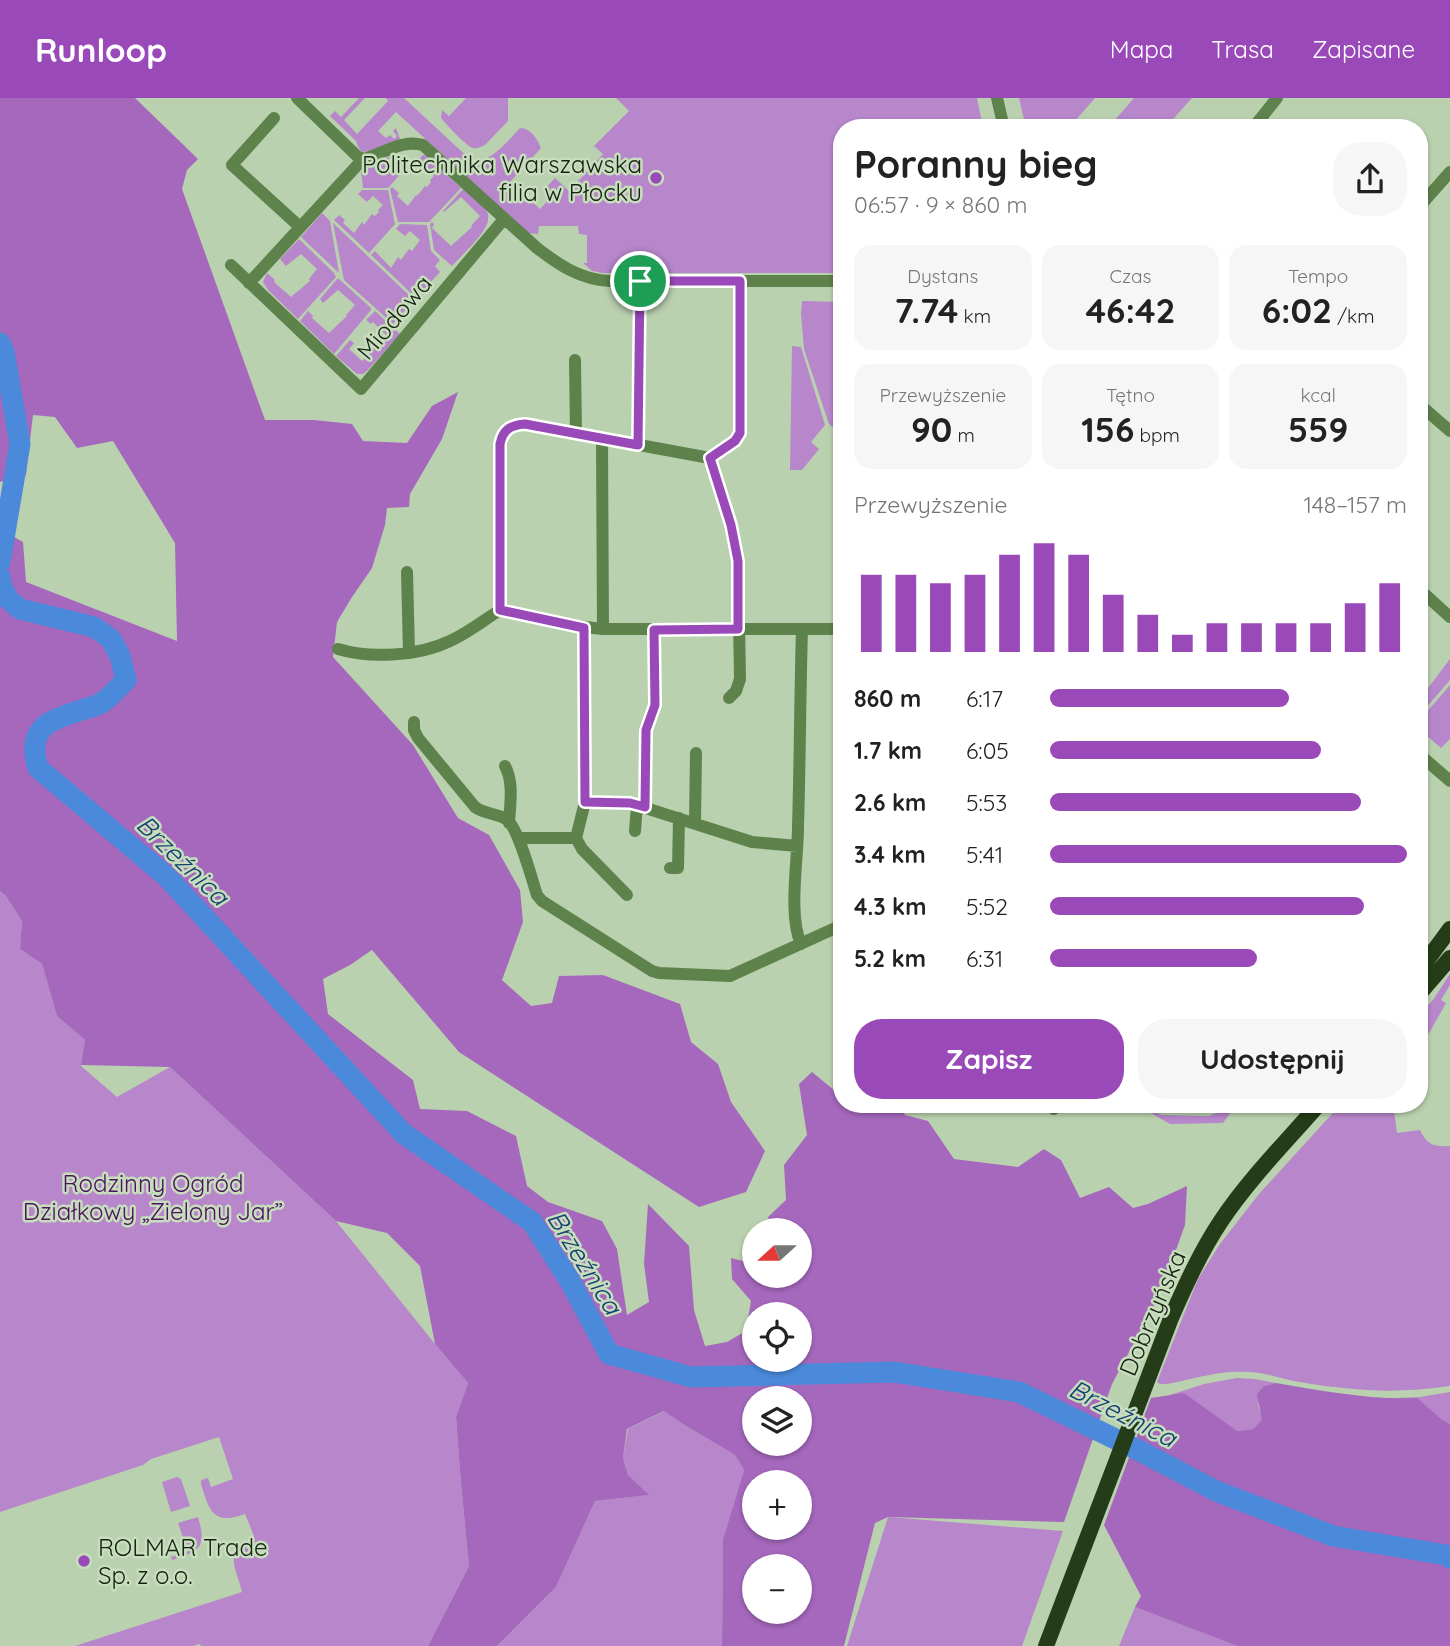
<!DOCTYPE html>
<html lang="pl">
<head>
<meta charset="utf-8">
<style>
  :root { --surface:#fff; --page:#f6f6f6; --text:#222; --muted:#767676; --accent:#9a49b8 }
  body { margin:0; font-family:Quicksand,sans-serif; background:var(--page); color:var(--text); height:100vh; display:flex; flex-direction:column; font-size:26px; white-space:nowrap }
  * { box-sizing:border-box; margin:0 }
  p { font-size:23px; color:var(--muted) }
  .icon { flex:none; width:38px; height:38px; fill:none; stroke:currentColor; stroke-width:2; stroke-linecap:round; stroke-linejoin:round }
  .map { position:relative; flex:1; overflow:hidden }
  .sheet { position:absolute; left:833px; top:21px; width:595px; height:994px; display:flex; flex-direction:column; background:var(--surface); border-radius:28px; box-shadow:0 2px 5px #0004 }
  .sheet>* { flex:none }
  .needle { width:46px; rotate:249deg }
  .buttons { position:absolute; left:742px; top:1120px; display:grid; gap:14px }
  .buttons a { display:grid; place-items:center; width:70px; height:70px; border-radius:50%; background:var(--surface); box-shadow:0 2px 5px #0004; font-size:35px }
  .pin { position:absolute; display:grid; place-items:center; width:60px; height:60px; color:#fff; margin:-30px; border:4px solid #fff; border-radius:50%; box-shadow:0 2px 7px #0007 }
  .round { display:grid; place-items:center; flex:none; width:74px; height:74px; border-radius:28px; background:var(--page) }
  .headline { display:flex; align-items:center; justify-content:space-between; height:119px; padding:0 21px }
  h1 { font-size:38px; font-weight:800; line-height:52px }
  .stats { display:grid; grid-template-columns:repeat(3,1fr); gap:10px; height:119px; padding:7px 21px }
  .stats div { display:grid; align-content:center; border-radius:18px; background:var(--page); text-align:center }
  .stats b { font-size:35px; font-weight:800 }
  .stats small { font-size:19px; font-weight:400 }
  .stats p { font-size:19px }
  .chart { height:196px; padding:14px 21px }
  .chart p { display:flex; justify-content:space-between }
  .chart svg { width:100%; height:126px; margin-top:7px; stroke:var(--accent); stroke-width:6 }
  .button { display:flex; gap:14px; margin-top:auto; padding:14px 21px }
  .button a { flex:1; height:80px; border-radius:28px; background:var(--accent); color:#fff; font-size:28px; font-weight:800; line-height:80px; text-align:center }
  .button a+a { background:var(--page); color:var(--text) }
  ul { padding:0 21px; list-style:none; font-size:23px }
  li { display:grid; grid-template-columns:112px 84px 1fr; align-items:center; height:52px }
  li i { height:18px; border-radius:9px; background:var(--accent) }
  header { display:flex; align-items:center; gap:42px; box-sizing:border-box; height:98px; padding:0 35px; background:var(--accent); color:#fff }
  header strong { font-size:33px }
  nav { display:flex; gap:38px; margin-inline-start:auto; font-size:24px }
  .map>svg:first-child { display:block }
</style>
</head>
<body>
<header>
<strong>Runloop</strong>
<nav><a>Mapa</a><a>Trasa</a><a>Zapisane</a></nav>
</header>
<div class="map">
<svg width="1450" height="1548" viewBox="0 0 1450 1548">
  <rect width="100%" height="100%" fill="#bad1af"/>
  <path fill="#b786cb" d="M 359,0 L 365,0 L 344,22 L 357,36 L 388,3 L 386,0 L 404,0 L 473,64 C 493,62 507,44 520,30 C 531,30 537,41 541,50 L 510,84 L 540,111 L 551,99 L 544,92 L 555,80 L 569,93 L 603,56 L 594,48 L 629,13 L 616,0 L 977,0 L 983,30 L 842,30 L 842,175 L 603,175 L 592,173 L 583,165 L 587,165 L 587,137 L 579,136 L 578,128 L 539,128 L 538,136 L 528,135 L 396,14 L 378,33 L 386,40 L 390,37 L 394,41 L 397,38 L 393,33 L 396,30 L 400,41 L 374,53 L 362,54 L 358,49 L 356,43 L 330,18 L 335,13 L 341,19 Z
    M 466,0 L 508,0 L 508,23 L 485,47 C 480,49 477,51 473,50 C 466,48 446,26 441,20 L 442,12 L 449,18 Z
    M 1019,0 L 1095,0 L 1069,30 L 1026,30 Z
    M 1134,0 L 1192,0 L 1165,30 L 1108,30 Z
    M 423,57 L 425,57 L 461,90 L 429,124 L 398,124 L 390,91 L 392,89 L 399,95 L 397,98 L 408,108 L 416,97 L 417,98 L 425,88 L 427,89 L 431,84 L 430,82 L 434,78 L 424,68 L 419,74 L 412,68 Z
    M 390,58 L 387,65 L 392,69 L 396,64 L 404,72 L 388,90 L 363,90 L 361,73 L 372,66 Z
    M 463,91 L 485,110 C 487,114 489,116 488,121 C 488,134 461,158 452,168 L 434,152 L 430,126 L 432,124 L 434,126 L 432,130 L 451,148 L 472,129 L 471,128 L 480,118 L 461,99 L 444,114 L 443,113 Z
    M 362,92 L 388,92 L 395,126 L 369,155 L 334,122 L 339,117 L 345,122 L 343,125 L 354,135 L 362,124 L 364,127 L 372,116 L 375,118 L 379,114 L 378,112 L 383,107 L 373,98 L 367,104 L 358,96 Z
    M 322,115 L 330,123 L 339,175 L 301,139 Z
    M 333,125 L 414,202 L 393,226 L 344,182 Z
    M 400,126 L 427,127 L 431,153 L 440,162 L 435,168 L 440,174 L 416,200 L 371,157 L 375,153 L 391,170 L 398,159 L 401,162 L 409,151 L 412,153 L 420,142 L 410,133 L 405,138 L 396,131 Z
    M 299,141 L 334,175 L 336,179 L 298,221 L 268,192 L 263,184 L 267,175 L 275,182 L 274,184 L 291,199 L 310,183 L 309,181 L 317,171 L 301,156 L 286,168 L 280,161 Z
    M 337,181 L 339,181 L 371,210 L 371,212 L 334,256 L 300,223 L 308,213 L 313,218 L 312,220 L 329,235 L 347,218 L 346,217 L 355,207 L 338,192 L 323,205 L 320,201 Z
    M 802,203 L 842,204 L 842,315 L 833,325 L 842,333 L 842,337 L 829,326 L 804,251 L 801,216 Z
    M 375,213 L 400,236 L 368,272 L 363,276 L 357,276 L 336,258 L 350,242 L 354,245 L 349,251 L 362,263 L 386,237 L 373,224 L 371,226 L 366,222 Z
    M 792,248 L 801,249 L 825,327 L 811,344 L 819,351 L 802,372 L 790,372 Z
    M 1450,561 L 1450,582 L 1419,618 L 1419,602 Z
    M 1450,587 L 1450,641 L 1441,650 L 1419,631 L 1419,623 Z
    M 0,793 L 6,798 L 22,823 L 20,851 L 42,866 L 57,918 L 85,942 L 81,968 L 117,999 L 170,969 L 336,1123 L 435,1246 L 468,1285 L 456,1319 L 461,1386 L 469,1468 L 428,1548 L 201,1548 L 200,1546 L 193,1548 L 75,1548 L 242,1494 C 238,1475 225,1458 243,1443 L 247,1451 L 253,1448 L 250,1441 L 254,1438 L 245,1416 C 213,1428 209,1412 201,1386 L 201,1382 L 208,1380 L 211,1389 L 233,1381 L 219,1339 L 151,1361 L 143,1367 L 0,1414 Z
    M 1450,876 L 1450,887 L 1441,902 L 1446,905 L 1428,937 L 1424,934 L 1419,942 L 1419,917 L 1433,902 Z
    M 1229,1006 L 1237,1006 L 1223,1025 L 1170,1026 L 1142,1010 L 1162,1017 L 1208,1018 L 1220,1014 Z
    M 1341,1006 L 1393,1006 L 1397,1035 L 1420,1032 C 1427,1047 1434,1049 1450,1048 L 1450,1288 C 1396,1296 1353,1293 1300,1284 C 1282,1281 1264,1274 1247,1274 C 1220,1272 1193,1281 1167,1286 L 1160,1286 L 1157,1284 L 1198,1181 L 1220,1146 L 1259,1096 Z
    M 1237,1280 L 1255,1281 L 1276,1285 L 1264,1288 L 1258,1307 L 1263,1322 L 1253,1331 L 1237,1333 L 1210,1316 L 1170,1297 L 1204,1286 Z
    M 1450,1294 L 1450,1326 L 1400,1301 L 1395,1300 L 1420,1299 Z
    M 665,1313 L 686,1328 L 735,1357 L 744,1372 L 723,1441 L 722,1548 L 497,1548 L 556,1489 L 595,1403 L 648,1397 L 628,1377 L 623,1360 L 628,1331 Z
    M 177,1379 L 181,1381 L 190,1408 L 171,1414 L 162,1384 Z
    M 198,1419 C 207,1449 200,1453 172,1462 L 171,1459 L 188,1454 L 178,1425 Z
    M 888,1419 L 1063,1433 L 1022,1548 L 847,1548 Z
    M 1135,1509 L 1237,1548 L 1119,1548 Z"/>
  <path fill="#a568bd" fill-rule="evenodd" d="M 0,0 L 135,0 L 198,61 L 187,72 L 182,91 L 265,322 L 314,322 L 352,326 L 363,343 L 407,345 L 432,308 L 458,294 L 442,341 L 410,396 L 409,409 L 387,410 L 385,427 L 372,470 L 352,499 L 337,524 L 333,559 L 413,647 L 458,720 L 489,737 L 520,792 L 523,824 L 502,882 L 531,908 L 552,905 L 559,878 L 603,877 L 680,906 L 691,944 L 718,966 L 731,1004 L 765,1053 L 746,1094 L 699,1109 L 459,954 L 372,852 L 350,867 L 323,881 L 328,916 L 413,982 L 420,1011 L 467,1013 L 516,1038 L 527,1088 L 548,1104 L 602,1123 L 617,1151 L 627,1217 L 649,1204 L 644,1166 L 648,1106 L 689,1148 L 694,1212 L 705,1248 L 727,1244 L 746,1233 L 751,1203 L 732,1181 L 731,1160 L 754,1166 L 754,1178 L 800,1178 L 800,1132 L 773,1132 L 768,1119 L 786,1102 L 784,1067 L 807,1037 L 799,986 L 812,974 L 840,997 L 842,995 L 842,1006 L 900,1006 L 905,1017 L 928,1023 L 954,1061 L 1018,1069 L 1044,1051 L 1061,1062 L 1080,1100 L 1109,1089 L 1133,1110 L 1148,1106 L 1187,1088 L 1185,1127 L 1160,1196 L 1112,1286 L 1064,1424 L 888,1419 L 875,1425 L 844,1548 L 722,1548 L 723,1441 L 744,1372 L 735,1357 L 686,1328 L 664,1313 L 627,1331 L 623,1360 L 628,1377 L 649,1397 L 595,1403 L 556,1489 L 497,1548 L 428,1548 L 469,1468 L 461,1386 L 456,1319 L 468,1285 L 435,1246 L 420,1168 L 387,1135 L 336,1123 L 170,969 L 81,967 L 85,942 L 57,918 L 42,866 L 20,851 L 22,823 L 6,798 L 0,793 L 0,431 L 23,444 L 26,484 L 177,543 L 175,445 L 113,343 L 77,350 L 55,319 L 33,317 L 26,377 L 0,384 ZM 754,1216 L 800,1216 L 800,1262 L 754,1262 ZM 754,1300 L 800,1300 L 800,1346 L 754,1346 ZM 754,1384 L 800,1384 L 800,1430 L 754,1430 ZM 754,1468 L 800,1468 L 800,1514 L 754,1514 Z
    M 1276,1285 C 1323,1293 1370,1302 1417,1300 L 1441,1321 L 1450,1326 L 1450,1548 L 1237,1548 L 1135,1509 L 1141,1498 L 1104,1427 L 1151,1300 L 1184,1295 L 1237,1333 L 1253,1331 L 1262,1322 L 1257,1296 L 1264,1288 Z"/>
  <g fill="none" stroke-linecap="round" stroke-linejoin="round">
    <path stroke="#4b89db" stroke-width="21" d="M 0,245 L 4,254 L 20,346 L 0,464
      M 0,479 L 1,487 L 8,501 L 20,511 L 94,529 L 111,541 L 120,558 L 126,582 C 118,589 110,600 101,605 C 97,608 90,609 85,611 C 52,622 25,627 38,670 L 166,778 L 404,1036 L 532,1124 L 570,1183 L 609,1256 L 691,1279 L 894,1274 L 1019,1294 L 1142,1354 L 1216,1393 L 1333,1438 L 1446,1457 L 1450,1460"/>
    <path stroke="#5e824c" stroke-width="12" d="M 297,0 L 357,58 L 363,61 C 383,56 402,41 423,47 L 537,150 C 559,167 581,182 610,183 L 842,183
      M 997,0 L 1004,30
      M 274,20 L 232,67 L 300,129
      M 1253,30 L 1277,0
      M 1419,109 L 1450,74
      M 231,167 L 361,291 L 504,121
      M 249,185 L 363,61
      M 575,262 L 576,335
      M 1419,306 L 1450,333
      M 602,340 L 603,531
      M 638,347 L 640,183
      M 710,360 L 735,343 L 740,335 L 740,183
      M 407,474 L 409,555
      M 1419,491 L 1450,519
      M 500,512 L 501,347 C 503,332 510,327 525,326 L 710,360 L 731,427 L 738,463 L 740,581 L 736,593 L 729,600
      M 584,530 L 585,704 L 630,705 L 752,744 L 797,748
      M 338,551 C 371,561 419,558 450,543 C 468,535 484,522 500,512 L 568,527 L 603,531 L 842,531
      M 414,624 L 414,632 L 418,640 L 475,709 C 484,716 496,715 506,721 C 518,728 532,782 537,797 L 542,803 L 652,873 L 659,875 L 730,878 L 842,827
      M 1419,656 L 1450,683
      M 505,668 C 514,684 510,707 509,725
      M 585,704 L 576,740 L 582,751 L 627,797
      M 645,709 L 645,632 L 655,607 L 654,532
      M 695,725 L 696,655
      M 635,733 L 637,707
      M 518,740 L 576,740
      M 670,770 L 678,770 L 679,720
      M 801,846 C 788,817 798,762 798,729 C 800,663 800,597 802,531
      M 1045,1006 L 1054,1011 L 1057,1006"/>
    <path stroke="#243c17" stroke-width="16" d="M 1419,873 L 1450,831
      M 1419,896 L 1450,860
      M 1046,1548 L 1171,1220 C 1186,1186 1201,1153 1221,1123 C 1249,1081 1286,1044 1319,1006"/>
  </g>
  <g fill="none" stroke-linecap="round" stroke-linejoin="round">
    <defs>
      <path id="route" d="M 640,183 L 740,183 L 740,335 L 735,343 L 710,360 L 731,427 L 738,463 L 738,531 L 654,532 L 655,607 L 646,632 L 645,709 L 630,705 L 585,704 L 584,530 L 500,512 L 500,346 C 503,332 510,327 525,326 L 638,347 Z"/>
    </defs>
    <use href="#route" stroke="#fff" stroke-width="14"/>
    <use href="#route" stroke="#9a49b8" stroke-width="9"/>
  </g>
  <g fill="#9a49b8" stroke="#c7debc" stroke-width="2.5">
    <circle cx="656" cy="80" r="7"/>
    <circle cx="84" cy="1463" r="7"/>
  </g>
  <g text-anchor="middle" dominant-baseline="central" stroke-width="5" stroke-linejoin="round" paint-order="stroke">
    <g font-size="24" fill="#182114" stroke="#c7debc" text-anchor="end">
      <text x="642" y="66">Politechnika Warszawska<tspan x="642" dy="28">filia w Płocku</tspan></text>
      <text x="98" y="1449" text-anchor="start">ROLMAR Trade<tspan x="98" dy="28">Sp. z o.o.</tspan></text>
    </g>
    <g font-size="24" fill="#182114" stroke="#c7debc">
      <text transform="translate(394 219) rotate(-50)">Miodowa</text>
      <text transform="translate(1152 1215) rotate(-67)">Dobrzyńska</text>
    </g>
    <g font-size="24" fill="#4d1160" stroke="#c7debc">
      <text x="153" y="1085">Rodzinny Ogród<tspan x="153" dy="28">Działkowy „Zielony Jar”</tspan></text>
    </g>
    <g font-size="26" font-style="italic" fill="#154074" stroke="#c7debc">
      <text transform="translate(183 762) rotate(44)">Brzeźnica</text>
      <text transform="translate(585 1164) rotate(58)">Brzeźnica</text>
      <text transform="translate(1123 1315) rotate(27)">Brzeźnica</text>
    </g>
  </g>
</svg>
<div class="buttons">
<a><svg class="needle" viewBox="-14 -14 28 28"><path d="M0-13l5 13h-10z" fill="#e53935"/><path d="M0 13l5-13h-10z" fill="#767676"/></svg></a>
<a><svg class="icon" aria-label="locate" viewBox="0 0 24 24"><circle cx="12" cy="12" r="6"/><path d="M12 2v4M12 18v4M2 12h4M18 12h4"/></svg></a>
<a><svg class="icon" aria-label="layers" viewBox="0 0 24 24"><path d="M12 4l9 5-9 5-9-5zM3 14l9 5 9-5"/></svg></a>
<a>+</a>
<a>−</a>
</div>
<div class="pin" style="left:640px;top:183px;background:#1e9e55"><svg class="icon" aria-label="arrive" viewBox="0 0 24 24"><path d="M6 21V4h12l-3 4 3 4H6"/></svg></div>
<section class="sheet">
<div class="headline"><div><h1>Poranny bieg</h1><p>06:57 · 9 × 860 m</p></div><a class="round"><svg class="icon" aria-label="share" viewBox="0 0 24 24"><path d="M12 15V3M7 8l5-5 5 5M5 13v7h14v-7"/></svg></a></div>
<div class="stats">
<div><p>Dystans</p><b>7.74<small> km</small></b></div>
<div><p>Czas</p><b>46:42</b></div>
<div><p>Tempo</p><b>6:02<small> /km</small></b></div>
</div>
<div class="stats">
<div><p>Przewyższenie</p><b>90<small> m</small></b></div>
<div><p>Tętno</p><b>156<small> bpm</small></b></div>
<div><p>kcal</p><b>559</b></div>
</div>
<div class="chart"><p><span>Przewyższenie</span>148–157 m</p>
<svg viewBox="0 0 160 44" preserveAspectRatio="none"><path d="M5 44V17M15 44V17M25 44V20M35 44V17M45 44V10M55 44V6M65 44V10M75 44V24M85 44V31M95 44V38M105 44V34M115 44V34M125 44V34M135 44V34M145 44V27M155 44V20"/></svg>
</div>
<ul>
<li><b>860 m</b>6:17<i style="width:67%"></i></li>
<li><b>1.7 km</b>6:05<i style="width:76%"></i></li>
<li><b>2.6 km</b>5:53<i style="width:87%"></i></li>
<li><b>3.4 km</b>5:41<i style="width:100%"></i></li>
<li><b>4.3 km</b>5:52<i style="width:88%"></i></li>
<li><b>5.2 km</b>6:31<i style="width:58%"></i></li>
</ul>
<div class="button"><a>Zapisz</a><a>Udostępnij</a></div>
</section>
</div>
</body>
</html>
